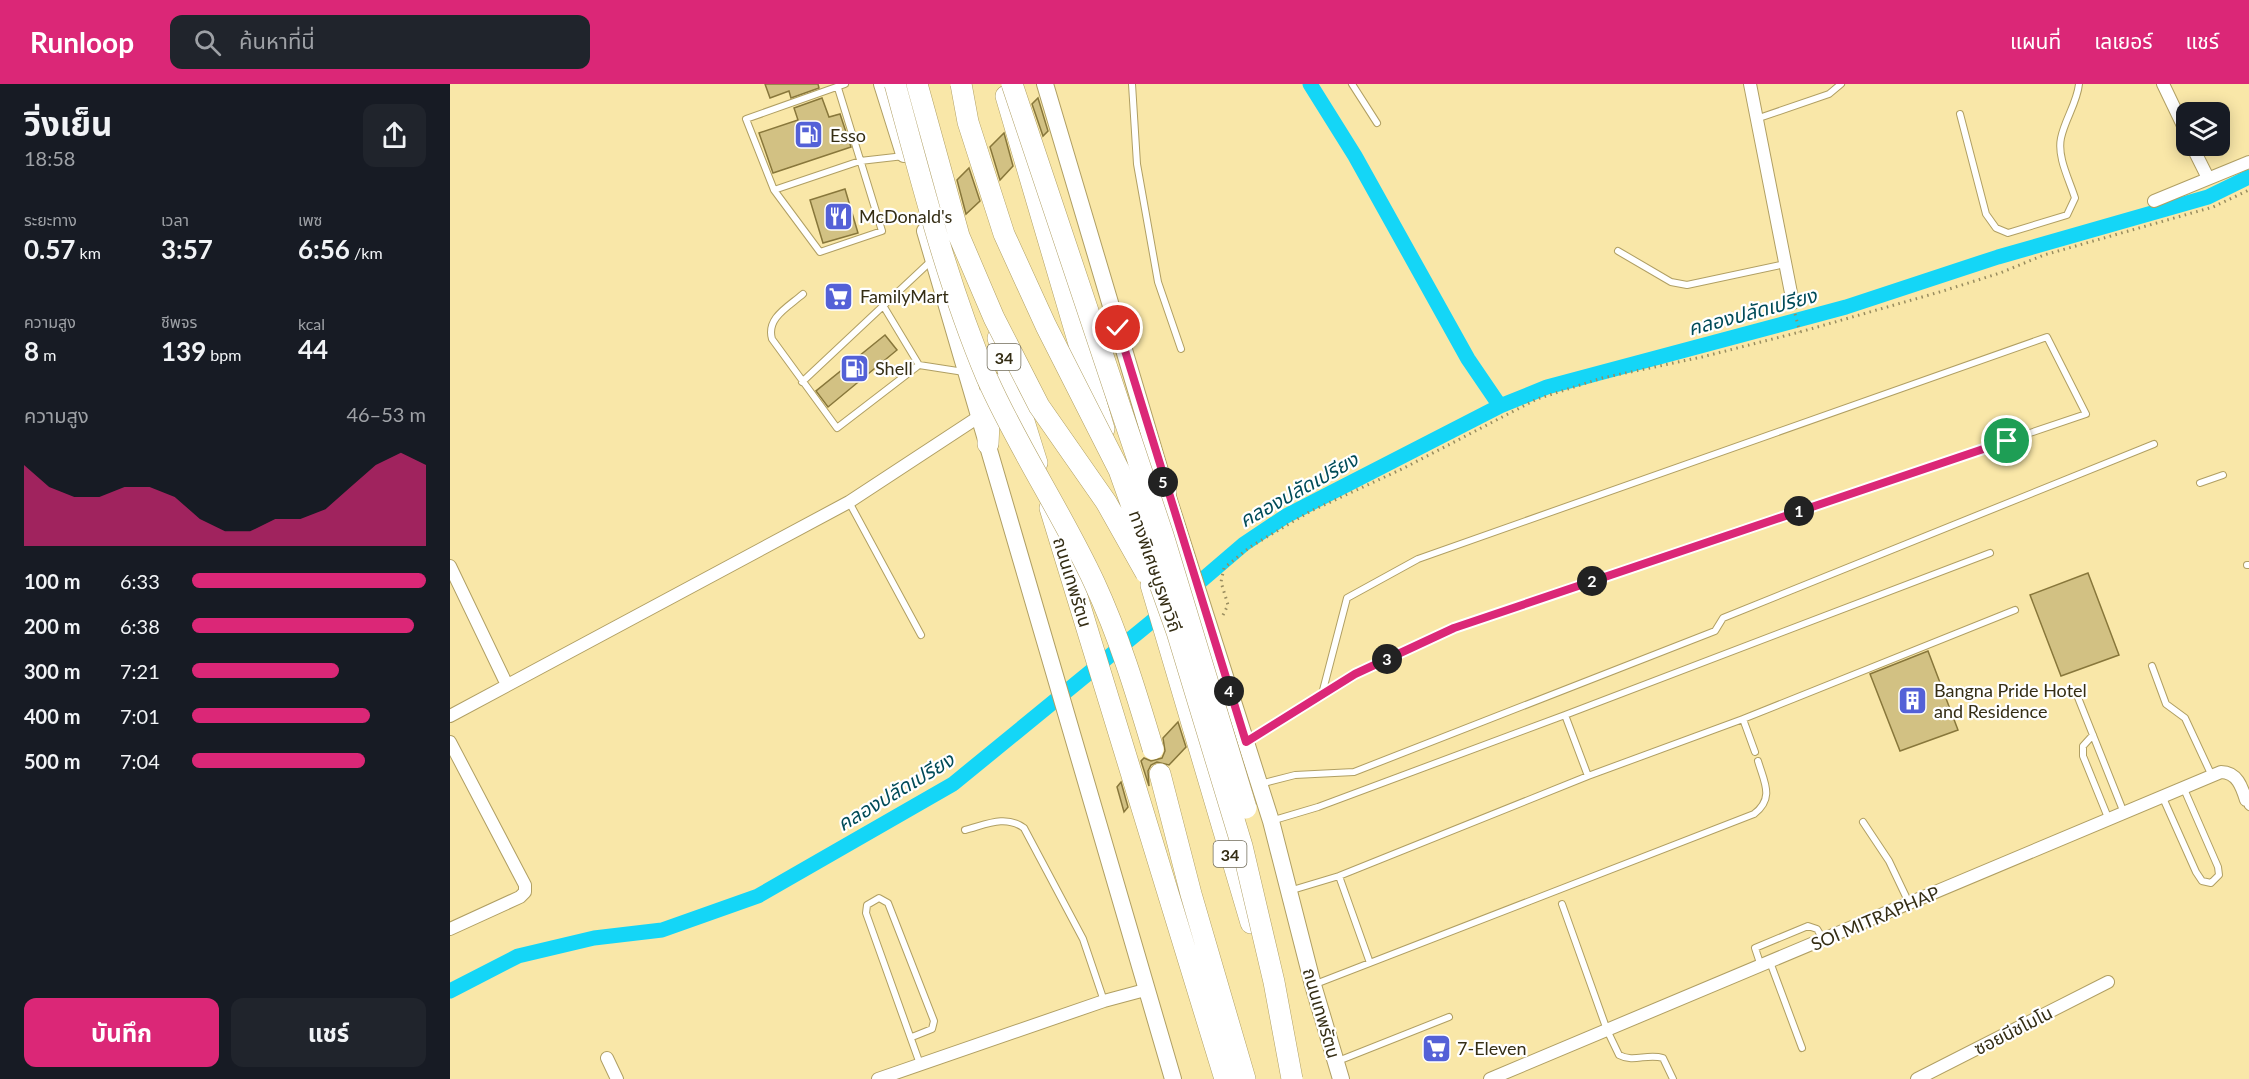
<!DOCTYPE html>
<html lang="th">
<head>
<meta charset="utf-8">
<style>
  :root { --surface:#171b24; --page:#20242c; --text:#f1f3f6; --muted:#9ea1a6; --accent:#db2777 }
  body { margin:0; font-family:Lato,"Noto Sans Thai",sans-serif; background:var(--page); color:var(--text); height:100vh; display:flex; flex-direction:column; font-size:22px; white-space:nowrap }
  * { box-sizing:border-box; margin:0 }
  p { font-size:20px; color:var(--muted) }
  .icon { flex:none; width:33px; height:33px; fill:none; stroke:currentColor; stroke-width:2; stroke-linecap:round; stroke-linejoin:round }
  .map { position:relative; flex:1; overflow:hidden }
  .drawer { display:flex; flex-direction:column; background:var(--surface); width:450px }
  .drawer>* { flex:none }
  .fabs { position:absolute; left:1726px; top:18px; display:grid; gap:12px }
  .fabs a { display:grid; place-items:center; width:54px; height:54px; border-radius:12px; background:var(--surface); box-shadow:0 3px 15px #0003; font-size:30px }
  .pin { position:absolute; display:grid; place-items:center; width:51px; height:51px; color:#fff; margin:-26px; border:3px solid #fff; border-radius:50%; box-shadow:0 2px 6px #0007 }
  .km { position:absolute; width:30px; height:30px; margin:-15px; border-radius:50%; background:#222; color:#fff; font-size:16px; line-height:30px; text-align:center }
  .round { display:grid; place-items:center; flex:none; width:63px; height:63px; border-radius:12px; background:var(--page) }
  .headline { display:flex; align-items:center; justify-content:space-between; height:102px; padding:0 24px }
  h1 { font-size:33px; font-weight:700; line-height:45px }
  .metrics { display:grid; grid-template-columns:repeat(3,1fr); gap:9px; height:102px; padding:6px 24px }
  .metrics div { display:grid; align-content:center }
  .metrics b { font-size:26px; font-weight:700 }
  .metrics small { font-size:16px; font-weight:400 }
  .metrics p { font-size:16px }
  .chart { height:168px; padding:12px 24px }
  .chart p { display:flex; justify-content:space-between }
  .chart svg { width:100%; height:108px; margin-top:6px; fill:var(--accent); opacity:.7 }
  .cta { display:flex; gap:12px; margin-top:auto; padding:12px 24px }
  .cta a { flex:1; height:69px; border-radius:12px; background:var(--accent); color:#fff; font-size:24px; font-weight:700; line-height:69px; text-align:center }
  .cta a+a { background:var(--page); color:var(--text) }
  ul { padding:0 24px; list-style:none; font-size:20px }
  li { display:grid; grid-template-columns:96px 72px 1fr; align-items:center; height:45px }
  li i { height:15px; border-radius:8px; background:var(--accent) }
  header { display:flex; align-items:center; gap:36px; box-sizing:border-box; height:84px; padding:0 30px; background:var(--accent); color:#fff }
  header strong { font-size:28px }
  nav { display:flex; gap:33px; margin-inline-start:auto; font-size:21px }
  .search { width:420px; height:54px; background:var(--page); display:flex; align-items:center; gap:15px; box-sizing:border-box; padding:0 21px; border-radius:12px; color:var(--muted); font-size:22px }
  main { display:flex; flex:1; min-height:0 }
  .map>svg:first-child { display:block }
</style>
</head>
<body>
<header>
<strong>Runloop</strong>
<div class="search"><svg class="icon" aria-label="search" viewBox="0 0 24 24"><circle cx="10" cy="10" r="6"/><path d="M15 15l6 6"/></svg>ค้นหาที่นี่</div>
<nav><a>แผนที่</a><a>เลเยอร์</a><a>แชร์</a></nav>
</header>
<main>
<section class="drawer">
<div class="headline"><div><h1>วิ่งเย็น</h1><p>18:58</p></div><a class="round"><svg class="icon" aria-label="share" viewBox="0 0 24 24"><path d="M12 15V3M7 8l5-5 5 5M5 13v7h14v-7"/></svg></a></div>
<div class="metrics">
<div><p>ระยะทาง</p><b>0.57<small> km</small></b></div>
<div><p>เวลา</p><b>3:57</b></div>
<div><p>เพซ</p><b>6:56<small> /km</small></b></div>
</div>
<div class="metrics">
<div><p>ความสูง</p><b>8<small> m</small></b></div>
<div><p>ชีพจร</p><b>139<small> bpm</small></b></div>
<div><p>kcal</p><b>44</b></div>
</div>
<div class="chart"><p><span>ความสูง</span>46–53 m</p>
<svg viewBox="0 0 160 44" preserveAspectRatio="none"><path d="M0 44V11L10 20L20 24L30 24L40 20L50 20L60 24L70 33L80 38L90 38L100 33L110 33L120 29L130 20L140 11L150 6L160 11V44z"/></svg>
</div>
<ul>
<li><b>100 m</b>6:33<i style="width:100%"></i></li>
<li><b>200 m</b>6:38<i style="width:95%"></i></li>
<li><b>300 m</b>7:21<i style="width:63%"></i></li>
<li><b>400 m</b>7:01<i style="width:76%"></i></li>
<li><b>500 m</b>7:04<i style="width:74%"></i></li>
</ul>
<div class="cta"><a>บันทึก</a><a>แชร์</a></div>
</section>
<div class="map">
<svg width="1799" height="995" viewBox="0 0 1799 995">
  <rect width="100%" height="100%" fill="#f9e7a8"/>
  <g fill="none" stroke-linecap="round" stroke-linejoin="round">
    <path stroke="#14d6f7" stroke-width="15" d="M 860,0 L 905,72 L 1018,275 L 1050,322
      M 738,508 L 794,460 L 836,432 L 1050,322 L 1097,303 L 1396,223 L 1548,173 L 1758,113 L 1799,93
      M 0,907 L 68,872 L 144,854 L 212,846 L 308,812 L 503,700 L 717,525"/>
  </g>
  <path fill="#d2c183" stroke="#88773b" stroke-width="1.5" d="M 315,0 L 368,0 L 369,4 L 341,14 L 339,7 L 320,14 Z
    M 372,14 L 379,33 L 390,30 L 401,63 L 323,89 L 309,49 L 348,36 L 344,24 Z
    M 588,14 L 598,47 L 593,52 L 582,20 Z
    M 554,49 L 563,82 L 550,96 L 540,63 Z
    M 519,84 L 530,117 L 516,130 L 507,96 Z
    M 395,105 L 408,149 L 373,159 L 360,116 Z
    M 435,251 L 447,266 L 378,323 L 366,307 Z
    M 1638,489 L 1669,571 L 1611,592 L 1580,511 Z
    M 1478,567 L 1508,646 L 1450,667 L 1420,590 Z
    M 728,638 L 736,663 L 719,681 L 707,678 L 701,681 L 698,687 L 699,702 L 691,677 L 694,674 L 701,677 L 712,674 L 715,667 L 713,654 Z
    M 671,698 L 678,723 L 674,728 L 667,703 Z"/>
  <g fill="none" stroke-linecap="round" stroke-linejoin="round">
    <defs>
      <path id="lane" d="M 395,0 L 296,35 L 324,106 L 410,77 L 454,72
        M 682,0 L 687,80 L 708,198 L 731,265
        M 902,0 L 927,39
        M 1510,30 L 1536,130 L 1546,144 L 1558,149 L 1617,131 L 1625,114 C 1619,95 1607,73 1611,54 C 1615,35 1627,19 1629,0
        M 1309,34 L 1379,10 L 1391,0
        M 324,106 L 370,168 L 432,147 L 388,4
        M 1168,167 L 1221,198 L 1237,201 L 1335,180
        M 353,210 C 338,223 316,234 322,255 L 387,344 L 469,281 L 514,288
        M 434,223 L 469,281
        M 352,298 L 481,177
        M 1750,399 L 1773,391
        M 399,418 L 471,551
        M 1797,481 L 1799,481
        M 1702,582 L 1716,620 L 1735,634 L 1762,692
        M 1625,606 L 1674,729
        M 1115,631 L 1540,469
        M 1293,635 L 1565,526
        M 1643,651 L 1633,662 L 1633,672 L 1659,736
        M 796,658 L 905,590 L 1004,544 L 1636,330 L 1597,253 L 968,475 L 897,514 L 872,610
        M 810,700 L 845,691 L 904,688 L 1265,547 L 1273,534 L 1704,360
        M 1713,714 L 1746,788 L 1752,797 L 1761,799 L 1769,791 L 1768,783 L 1734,705
        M 1798,722 L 1799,723
        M 821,737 L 868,723 L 1115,631 L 1138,692 L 1293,635 L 1305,668
        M 1413,738 L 1439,777 L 1459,819
        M 515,746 C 535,741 555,730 574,744 L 633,855 L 654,917
        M 889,792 L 920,879
        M 839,807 L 889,792 L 1138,692
        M 1112,820 L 1157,946 L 1169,971 C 1184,979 1197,969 1213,974 L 1223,995
        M 1320,878 L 1352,964
        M 1311,882 L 1305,864 L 1358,842 L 1367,845 L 1373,855
        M 863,901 L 1304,730 C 1325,714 1314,698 1308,677
        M 462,953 L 482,945 L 484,937 L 438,819 L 429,814 L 417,821 L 416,829 L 470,980
        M 888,977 L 999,933"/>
      <path id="street" d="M 1300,0 L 1343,219
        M 1713,0 L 1737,50
        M 1742,62 L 1758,94
        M 1704,117 L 1799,78
        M 0,482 L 57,601
        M 0,632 L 399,418 L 530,332
        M 0,658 L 75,801 L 75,808 L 70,813 L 0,845
        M 157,974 L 167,995
        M 428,995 L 654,917 L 695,906
        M 1040,995 L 1771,688 C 1787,688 1792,703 1796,716
        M 1467,995 L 1658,898"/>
      <path id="secondary" d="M 432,0 L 454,70
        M 595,0 L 716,407 L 821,737 L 863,901 L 891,995
        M 475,147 L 723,995"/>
      <path id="highway" d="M 556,12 L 654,345
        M 548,254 L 587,379
        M 538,360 L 541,298
        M 687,361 L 716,407
        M 600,424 L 775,995
        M 701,501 L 801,839
        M 710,690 L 741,810 L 795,995"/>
    </defs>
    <use href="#lane" stroke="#b09f63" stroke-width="8"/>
    <use href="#street" stroke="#b09f63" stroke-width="14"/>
    <use href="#secondary" stroke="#b09f63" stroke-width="18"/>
    <use href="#highway" stroke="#b09f63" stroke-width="22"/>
    <path stroke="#988c5f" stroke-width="3" stroke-dasharray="1.5 4.5" stroke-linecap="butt" d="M 1345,230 L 1350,248
      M 773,531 L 778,521 L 771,498 L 774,484 L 800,463 L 861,427 L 952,385 L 1087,315 L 1152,294 L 1252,273 L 1350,248 L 1493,207 L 1550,189 L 1594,171 L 1763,123 L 1799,106"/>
    <use href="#lane" stroke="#fff" stroke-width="6"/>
    <use href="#street" stroke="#fff" stroke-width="12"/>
    <use href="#secondary" stroke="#fff" stroke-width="16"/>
    <use href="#highway" stroke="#fff" stroke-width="21"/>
    <defs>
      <path id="highway-bridge" d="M 445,0 C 472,99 497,199 537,294 C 568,364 612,429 644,498 C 669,552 686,608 703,665
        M 467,0 L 509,152 L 544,234 L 589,322 L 656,418 L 696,489
        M 511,0 L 518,38 L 554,150 L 596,242 L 669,386 L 727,548 L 792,762 L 824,898 L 842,995
        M 562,0 L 713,451 L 796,724"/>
    </defs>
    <use href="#highway-bridge" stroke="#b09f63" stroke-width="22" stroke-linecap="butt"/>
    <use href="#highway-bridge" stroke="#fff" stroke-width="21"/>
  </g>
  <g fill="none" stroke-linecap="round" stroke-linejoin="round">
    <defs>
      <path id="route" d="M 668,244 L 796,658 L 905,590 L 1004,544 L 1557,357"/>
    </defs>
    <use href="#route" stroke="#fff" stroke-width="12"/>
    <use href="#route" stroke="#db2777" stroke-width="8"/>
  </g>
  <defs>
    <symbol id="fuel-square" viewBox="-11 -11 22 22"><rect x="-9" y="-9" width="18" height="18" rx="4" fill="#5461d7" stroke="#fff"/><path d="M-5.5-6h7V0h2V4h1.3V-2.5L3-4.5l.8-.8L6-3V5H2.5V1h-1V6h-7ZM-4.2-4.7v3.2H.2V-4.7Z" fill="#fff"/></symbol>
    <symbol id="restaurant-square" viewBox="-11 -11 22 22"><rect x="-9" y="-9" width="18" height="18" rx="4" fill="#5461d7" stroke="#fff"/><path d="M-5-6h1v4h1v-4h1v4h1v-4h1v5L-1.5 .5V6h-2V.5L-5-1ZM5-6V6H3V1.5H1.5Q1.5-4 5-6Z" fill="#fff"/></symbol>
    <symbol id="supermarket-square" viewBox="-11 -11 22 22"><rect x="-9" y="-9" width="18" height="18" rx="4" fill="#5461d7" stroke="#fff"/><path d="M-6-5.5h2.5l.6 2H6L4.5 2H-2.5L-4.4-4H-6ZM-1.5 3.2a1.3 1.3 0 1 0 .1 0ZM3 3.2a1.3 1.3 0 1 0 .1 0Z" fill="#fff"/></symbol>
    <symbol id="building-square" viewBox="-11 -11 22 22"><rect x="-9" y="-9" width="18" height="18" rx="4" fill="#5461d7" stroke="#fff"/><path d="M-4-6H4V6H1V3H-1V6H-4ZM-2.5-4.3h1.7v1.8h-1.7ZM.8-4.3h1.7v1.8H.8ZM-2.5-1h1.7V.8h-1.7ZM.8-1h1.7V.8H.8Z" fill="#fff"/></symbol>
  </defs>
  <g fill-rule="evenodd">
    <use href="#fuel-square" x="342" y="34" width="33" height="33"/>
    <use href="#restaurant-square" x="372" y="116" width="33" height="33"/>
    <use href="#supermarket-square" x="372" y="196" width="33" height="33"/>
    <use href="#fuel-square" x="388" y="268" width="33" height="33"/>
    <use href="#building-square" x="1446" y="600" width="33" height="33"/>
    <use href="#supermarket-square" x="970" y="948" width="33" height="33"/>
  </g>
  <g text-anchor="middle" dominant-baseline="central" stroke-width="4.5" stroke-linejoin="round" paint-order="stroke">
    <g fill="#fff" stroke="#716c5a" stroke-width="1.5">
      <rect x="537.5" y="260" width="33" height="26" rx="4.5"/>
      <rect x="763.5" y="757" width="33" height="26" rx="4.5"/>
    </g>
    <g font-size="16" font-weight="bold" fill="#342d14">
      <text x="554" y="273">34</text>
      <text x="780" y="770">34</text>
    </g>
    <g font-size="18" fill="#342d14" stroke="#fff" text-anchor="start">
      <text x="380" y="51">Esso</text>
      <text x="409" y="132">McDonald's</text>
      <text x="410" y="212">FamilyMart</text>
      <text x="425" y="284">Shell</text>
      <text x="1484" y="606">Bangna Pride Hotel<tspan x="1484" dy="21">and Residence</tspan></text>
      <text x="1007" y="964">7-Eleven</text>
    </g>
    <g font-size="18" fill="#342d14" stroke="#fff">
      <text transform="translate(706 487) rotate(71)">ทางพิเศษบูรพาวิถี</text>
      <text transform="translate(623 498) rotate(73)">ถนนเทพรัตน</text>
      <text transform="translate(1425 834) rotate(-23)">SOI MITRAPHAP</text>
      <text transform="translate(872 929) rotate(74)">ถนนเทพรัตน</text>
      <text transform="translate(1563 946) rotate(-27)">ซอยนีชโมโน</text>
    </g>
    <g font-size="20" font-style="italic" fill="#004b58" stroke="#fff">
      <text transform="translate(1302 227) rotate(-15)">คลองปลัดเปรียง</text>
      <text transform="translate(848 405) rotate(-29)">คลองปลัดเปรียง</text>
      <text transform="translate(445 707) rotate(-31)">คลองปลัดเปรียง</text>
    </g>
  </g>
</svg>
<div class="fabs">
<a><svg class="icon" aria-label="layers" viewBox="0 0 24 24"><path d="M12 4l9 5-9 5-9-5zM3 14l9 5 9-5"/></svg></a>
</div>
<div class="pin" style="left:1557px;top:357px;background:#1e9e55"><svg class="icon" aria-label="arrive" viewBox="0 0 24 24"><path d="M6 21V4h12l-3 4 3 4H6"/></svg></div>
<div class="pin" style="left:668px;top:244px;background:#d93025"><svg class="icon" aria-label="check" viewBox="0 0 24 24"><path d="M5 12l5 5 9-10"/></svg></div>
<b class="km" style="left:1349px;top:427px">1</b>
<b class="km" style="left:1142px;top:497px">2</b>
<b class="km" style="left:937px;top:575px">3</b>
<b class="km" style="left:779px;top:607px">4</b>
<b class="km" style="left:713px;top:398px">5</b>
</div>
</main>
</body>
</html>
